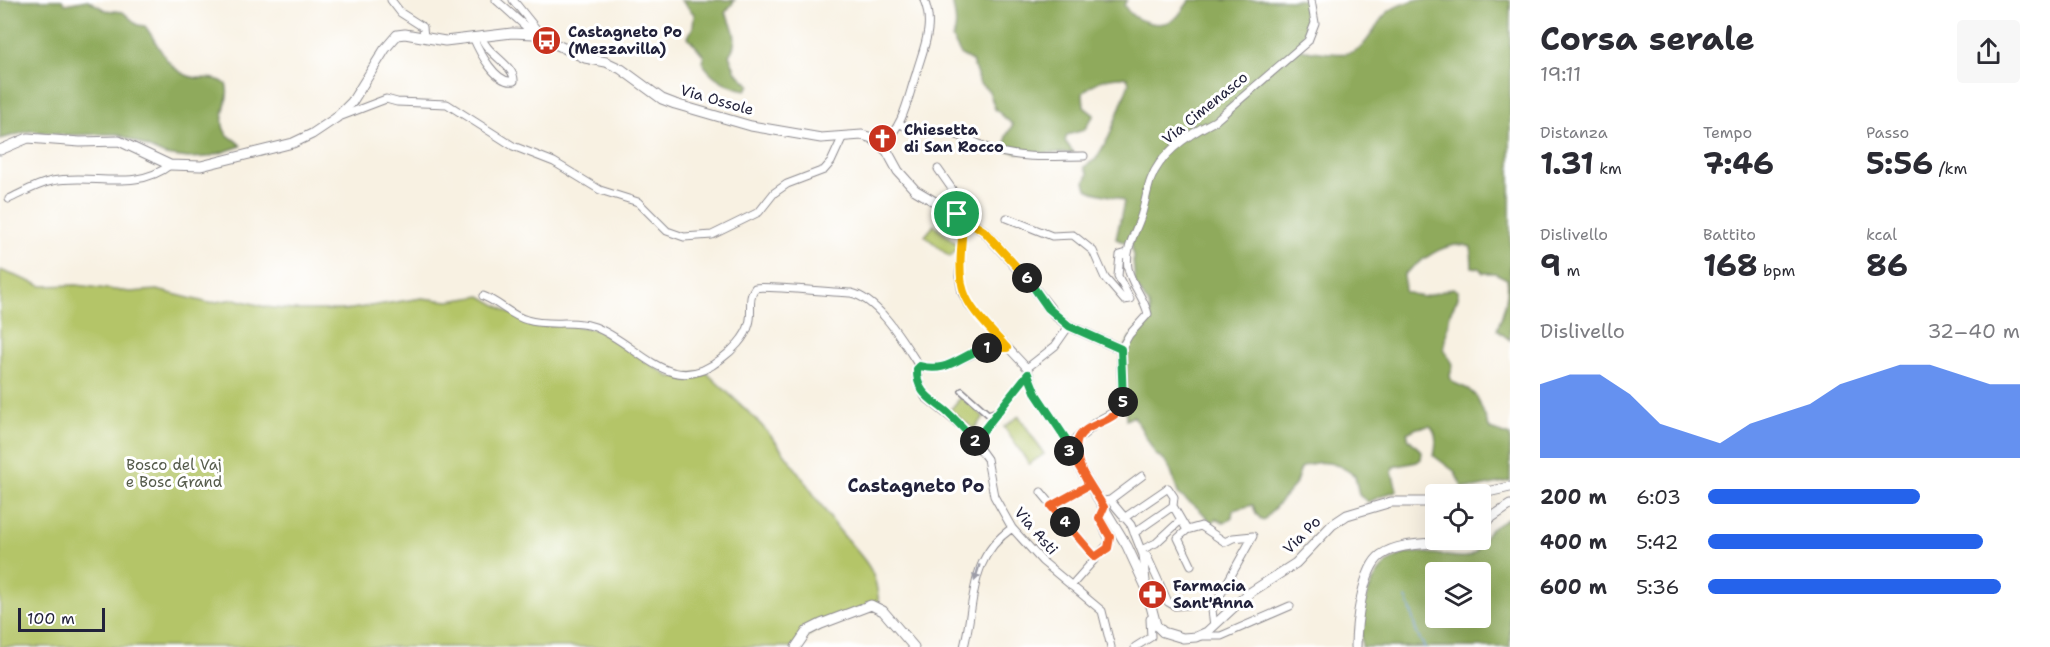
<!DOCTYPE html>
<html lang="it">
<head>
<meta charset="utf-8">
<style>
  :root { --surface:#fff; --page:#f7f7f7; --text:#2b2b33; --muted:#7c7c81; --accent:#2563eb }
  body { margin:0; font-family:"Shantell Sans",sans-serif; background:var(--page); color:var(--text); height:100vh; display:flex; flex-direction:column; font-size:22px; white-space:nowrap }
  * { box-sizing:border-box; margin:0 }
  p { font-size:20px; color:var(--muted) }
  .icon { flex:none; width:33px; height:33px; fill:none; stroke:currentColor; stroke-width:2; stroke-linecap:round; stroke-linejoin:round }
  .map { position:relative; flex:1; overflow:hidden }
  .side { display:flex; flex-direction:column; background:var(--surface); width:540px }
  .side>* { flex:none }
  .tools { position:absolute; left:1425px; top:484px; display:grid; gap:12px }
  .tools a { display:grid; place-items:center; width:66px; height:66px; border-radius:6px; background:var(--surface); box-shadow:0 6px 24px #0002; font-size:30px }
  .scale { position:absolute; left:18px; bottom:15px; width:87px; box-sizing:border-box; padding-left:6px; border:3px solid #22223b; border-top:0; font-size:16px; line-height:21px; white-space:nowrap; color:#22223b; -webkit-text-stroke:4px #fff; paint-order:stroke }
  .pin { position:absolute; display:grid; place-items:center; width:51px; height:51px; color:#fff; margin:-26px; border:3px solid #fff; border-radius:50%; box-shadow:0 2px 6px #0007 }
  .km { position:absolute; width:30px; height:30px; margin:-15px; border-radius:50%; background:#222; color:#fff; font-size:16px; line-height:30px; text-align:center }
  .round { display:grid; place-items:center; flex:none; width:63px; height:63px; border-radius:6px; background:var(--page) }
  .summary { display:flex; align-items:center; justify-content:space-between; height:102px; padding:0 30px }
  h1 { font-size:33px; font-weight:700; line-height:45px }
  .figures { display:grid; grid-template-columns:repeat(3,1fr); gap:9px; height:102px; padding:6px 30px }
  .figures div { display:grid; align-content:center }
  .figures b { font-size:30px; font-weight:700 }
  .figures small { font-size:16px; font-weight:400 }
  .figures p { font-size:16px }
  .chart { height:168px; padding:12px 30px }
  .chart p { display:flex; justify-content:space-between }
  .chart svg { width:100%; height:108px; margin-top:6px; fill:var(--accent); opacity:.7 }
  ul { padding:0 30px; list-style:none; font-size:20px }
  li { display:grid; grid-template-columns:96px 72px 1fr; align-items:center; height:45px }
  li i { height:15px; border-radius:8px; background:var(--accent) }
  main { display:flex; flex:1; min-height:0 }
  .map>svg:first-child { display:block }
</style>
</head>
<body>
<main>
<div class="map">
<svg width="1510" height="647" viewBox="0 0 1510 647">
  <rect width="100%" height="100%" fill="#fff"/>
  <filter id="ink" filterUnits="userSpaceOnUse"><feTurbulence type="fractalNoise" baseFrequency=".0167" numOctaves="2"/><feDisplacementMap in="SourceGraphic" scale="12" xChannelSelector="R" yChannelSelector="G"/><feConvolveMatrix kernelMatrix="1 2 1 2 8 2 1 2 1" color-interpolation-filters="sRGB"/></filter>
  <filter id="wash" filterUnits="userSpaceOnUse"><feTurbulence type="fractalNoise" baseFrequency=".008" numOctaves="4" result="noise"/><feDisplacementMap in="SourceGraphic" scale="24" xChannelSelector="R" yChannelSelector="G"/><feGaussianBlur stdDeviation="1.35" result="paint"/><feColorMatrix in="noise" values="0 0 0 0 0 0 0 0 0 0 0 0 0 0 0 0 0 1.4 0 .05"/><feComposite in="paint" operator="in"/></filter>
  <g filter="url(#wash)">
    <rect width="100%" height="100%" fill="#f8f1e2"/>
    <path fill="#b4c568" stroke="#6b7452" stroke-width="1.5" d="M 934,225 L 959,246 L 950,257 L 925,236 Z
      M 0,270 L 42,286 L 77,285 L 130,292 L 157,290 L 209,303 L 235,299 L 266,307 L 293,310 L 345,310 L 422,298 L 449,301 L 481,296 L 533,326 L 559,324 L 596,329 L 670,377 L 706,372 C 727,393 752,413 771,436 C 795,465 814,496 836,526 C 860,558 877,562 879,607 C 850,615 816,622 798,647 L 0,647 Z
      M 961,397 L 984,417 L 974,429 L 950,410 Z
      M 1019,416 L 1044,454 L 1029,464 L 1004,427 Z"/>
    <path fill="#8faa5c" stroke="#58664c" stroke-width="1.5" fill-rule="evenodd" d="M 0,0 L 62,0 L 65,4 L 88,0 L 105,10 L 123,12 L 138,25 L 145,26 C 159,44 165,66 186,75 C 200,82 214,74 226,84 C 232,99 216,117 226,133 C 230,138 237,140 241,146 L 208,157 L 188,158 L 165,155 L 118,134 L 64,135 L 30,131 L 0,139 Z
      M 681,0 L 735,0 L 725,13 C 734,26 740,41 729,55 L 736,72 L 750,85 L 746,90 C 730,87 709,77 702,61 L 704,56 L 688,37 L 693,27 L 694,14 Z
      M 952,0 L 1127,0 L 1124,5 C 1133,22 1162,31 1178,16 C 1182,11 1186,5 1190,0 L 1304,0 L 1308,26 L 1302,37 L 1301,49 C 1311,51 1338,55 1348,53 C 1366,50 1372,30 1383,17 C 1391,7 1404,3 1416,0 L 1510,0 L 1510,340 L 1497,330 C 1502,315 1510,294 1507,279 L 1495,273 L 1483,273 L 1479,268 L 1472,267 L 1471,247 C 1449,237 1421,261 1404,274 L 1405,292 L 1423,297 L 1453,288 L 1458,291 L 1458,298 L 1450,313 L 1444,349 L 1453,364 L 1450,376 L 1452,382 L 1468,389 L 1477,397 L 1490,429 L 1510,436 L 1510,481 L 1474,488 L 1462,487 L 1454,471 L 1434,456 C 1436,446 1438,433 1430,426 L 1417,428 L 1407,433 L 1409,439 L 1422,452 L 1421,459 L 1417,462 L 1393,467 L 1392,472 L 1397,490 L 1368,502 L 1359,495 L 1355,476 C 1339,463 1320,458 1301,468 L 1295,485 L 1263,521 L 1256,514 L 1253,505 L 1233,510 L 1232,517 L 1224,523 L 1216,519 L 1212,523 L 1199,509 L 1179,495 C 1173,482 1172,461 1156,455 L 1134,416 L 1126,420 L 1125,348 L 1130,337 L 1151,321 L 1149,305 L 1135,284 L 1132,245 L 1116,239 L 1124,202 C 1114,193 1100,197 1087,189 L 1085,182 L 1088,174 L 1084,167 L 1096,159 L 1109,137 L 1129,83 L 1127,78 C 1112,74 1093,82 1083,93 L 1084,107 L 1094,115 L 1084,130 L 1067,135 L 1065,141 L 1074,153 L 1020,153 L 1006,150 L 1006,136 L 1013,125 L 995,109 L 989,91 L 980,84 L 972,61 L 961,55 L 952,38 C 959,27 954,12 952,0 Z
      M 1510,517 L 1510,647 L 1362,647 C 1358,612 1370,559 1410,553 C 1427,550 1455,559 1466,557 C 1480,554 1482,537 1490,530 C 1496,525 1504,521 1510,517 ZM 1436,573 L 1480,573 L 1480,618 L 1436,618 Z"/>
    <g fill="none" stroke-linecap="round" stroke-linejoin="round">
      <path stroke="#6d9ed7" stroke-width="1.5" d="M 1406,598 C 1415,615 1412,632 1425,647"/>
    </g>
  </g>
  <g filter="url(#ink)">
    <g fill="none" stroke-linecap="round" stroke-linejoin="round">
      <defs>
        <path id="pedestrian" d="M 962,391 L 988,414 L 998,411
          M 975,441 L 1028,374"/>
        <path id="minor" d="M 391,0 L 401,13 L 423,27 L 424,37
          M 496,0 L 534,34
          M 513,0 L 542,36
          M 473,37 C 479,51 496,85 514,81 C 515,65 486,54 481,36
          M 339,117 L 386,99 L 397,102 L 447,104 L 513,146 L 554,162 L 600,190 L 638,202 L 667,231 L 684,237 L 712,235 L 759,212 L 774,193 L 787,184 L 824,170 L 831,162 L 843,136
          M 900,124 C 914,132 933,129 949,133 C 965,136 980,146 997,151 C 1025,159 1055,156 1084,156
          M 882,145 C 904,125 907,101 916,74 C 923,49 935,26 924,0
          M 938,169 L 952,189 L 956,213
          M 9,199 C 22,193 37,184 52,181 C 91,173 136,192 170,165
          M 957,214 L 955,219 L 963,227 L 959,276 L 962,293 L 970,307 L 1027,368 L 1036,394 L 1070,445
          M 1007,218 L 1052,236 L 1073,235 L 1093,251 L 1105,278 L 1124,300 L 1130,299 L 1118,276 L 1120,255 L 1127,253
          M 483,296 C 499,302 511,316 527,320 C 549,327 573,319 595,327 C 639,344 671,400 721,359 C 732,351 746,337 749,324 C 753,312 747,298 755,288 C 763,285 834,293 851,293 C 879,299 904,343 919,366
          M 1121,349 L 1129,335 L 1148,314 C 1144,297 1131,285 1128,268 C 1125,250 1134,235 1140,219 C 1145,206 1146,192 1151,179 C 1161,152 1191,133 1215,121 L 1308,41 L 1315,23 L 1311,0
          M 919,366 L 917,378 L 925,397 L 966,430 L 987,459 L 994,496 L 1012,528 L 1042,561 L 1102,611 L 1111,647
          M 919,366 C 952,375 974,343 1007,348
          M 1027,368 L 1055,346 L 1069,326
          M 1041,492 L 1095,557
          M 1110,500 L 1142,476
          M 1100,502 L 1110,500 L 1131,525 L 1143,555 L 1146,581
          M 1051,506 L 1089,485
          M 1124,518 L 1168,488 L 1174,497 L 1173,506 L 1187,530 L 1201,526 L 1225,542 L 1233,538 L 1253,536 L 1212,610 L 1214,626
          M 1187,530 L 1178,538 L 1191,565
          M 1134,533 L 1173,506
          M 1141,550 L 1156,543 L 1181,520
          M 1143,555 L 1147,556 L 1168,602 L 1175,606 L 1191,605
          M 1071,586 L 1110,542 L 1099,518 L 1104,507
          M 1202,636 L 1221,636 L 1290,606
          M 964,647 C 976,600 968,559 1012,528
          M 1135,647 L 1151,637 L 1150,619 L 1154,617"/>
        <path id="tertiary" d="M 0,150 L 28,138 L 80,142 L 119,141 L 170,165 L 201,166 L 293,143 L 312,134 L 336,118 L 352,102 L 385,49 L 397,35 L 405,34 L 445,41 L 512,33 L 534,34 L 585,58 L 606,62 L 621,69 L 662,99 L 675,104 L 751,126 L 821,138 L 862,135 L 872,138 L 887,151 L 898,171 L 915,190 L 984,231 L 1026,278 L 1056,316 L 1069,326 L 1121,349 L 1123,400 L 1121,409 L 1097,422 L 1071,444
          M 1070,452 L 1127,546 L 1146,587 L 1156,625 L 1163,632 L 1183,638 L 1196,637 L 1207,632 L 1248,594 L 1296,563 L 1332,525 L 1347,515 L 1391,502 L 1436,502
          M 1474,495 L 1510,487
          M 1480,525 L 1510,505
          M 796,647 L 807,631 L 821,624 L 871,605 L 883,611 L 914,647
          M 1356,647 C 1356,626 1362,568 1381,555 C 1401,541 1434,545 1458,540"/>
      </defs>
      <use href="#pedestrian" stroke="#8d8a8e" stroke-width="8"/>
      <use href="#minor" stroke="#8d8a8e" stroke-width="9"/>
      <use href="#tertiary" stroke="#8d8a8e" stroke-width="11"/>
      <use href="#pedestrian" stroke="#fff" stroke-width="5"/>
      <use href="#minor" stroke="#fff" stroke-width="7"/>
      <use href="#tertiary" stroke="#fff" stroke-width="9"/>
    </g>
    <defs><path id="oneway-solid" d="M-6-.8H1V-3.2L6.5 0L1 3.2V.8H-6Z" transform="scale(1.5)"/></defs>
    <use fill="#9c9ca7" href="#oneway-solid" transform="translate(977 573) rotate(107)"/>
  </g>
  <g fill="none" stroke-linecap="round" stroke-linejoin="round" filter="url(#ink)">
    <defs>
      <path id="split-1" d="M 957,214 L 955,219 L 963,227 C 956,298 961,297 1007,348 L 987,348"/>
      <path id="split-2" d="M 975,441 C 967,432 958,422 948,413 C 932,399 916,394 917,369 L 920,366 C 949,374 960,354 987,348"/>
      <path id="split-3" d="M 975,441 L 1028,374 L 1036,394 L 1070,445 L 1069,451"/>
      <path id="split-4" d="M 1065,522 L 1095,557 L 1108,548 L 1110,537 L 1099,518 L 1104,507 L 1069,451"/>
      <path id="split-5" d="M 1065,522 L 1051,506 L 1089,485 C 1049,412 1115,435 1123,402"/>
      <path id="split-6" d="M 1027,278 L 1048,308 L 1069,326 L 1121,349 L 1123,402"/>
      <path id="split-7" d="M 957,214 L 984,231 L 1027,278"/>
    </defs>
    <use href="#split-1" stroke="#fff" stroke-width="12"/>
    <use href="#split-2" stroke="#fff" stroke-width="12"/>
    <use href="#split-3" stroke="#fff" stroke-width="12"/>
    <use href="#split-4" stroke="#fff" stroke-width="12"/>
    <use href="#split-5" stroke="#fff" stroke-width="12"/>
    <use href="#split-6" stroke="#fff" stroke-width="12"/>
    <use href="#split-7" stroke="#fff" stroke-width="12"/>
    <use href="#split-1" stroke="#f5b400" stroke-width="8"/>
    <use href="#split-2" stroke="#22a559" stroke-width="8"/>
    <use href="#split-3" stroke="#22a559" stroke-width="8"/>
    <use href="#split-4" stroke="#f0652b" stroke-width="8"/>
    <use href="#split-5" stroke="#f0652b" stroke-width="8"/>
    <use href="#split-6" stroke="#22a559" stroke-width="8"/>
    <use href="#split-7" stroke="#f5b400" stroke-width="8"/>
  </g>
  <defs>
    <symbol id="bus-disc" viewBox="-11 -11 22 22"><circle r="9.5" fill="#c8321e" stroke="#fff"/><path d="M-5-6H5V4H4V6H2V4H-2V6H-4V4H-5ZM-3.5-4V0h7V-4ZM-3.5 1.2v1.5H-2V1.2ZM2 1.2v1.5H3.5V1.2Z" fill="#fff"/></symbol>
    <symbol id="church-disc" viewBox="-11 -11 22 22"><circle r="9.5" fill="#c8321e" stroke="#fff"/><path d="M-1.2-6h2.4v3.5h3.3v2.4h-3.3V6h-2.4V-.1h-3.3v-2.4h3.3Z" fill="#fff"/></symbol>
    <symbol id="pharmacy-disc" viewBox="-11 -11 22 22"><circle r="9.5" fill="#c8321e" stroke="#fff"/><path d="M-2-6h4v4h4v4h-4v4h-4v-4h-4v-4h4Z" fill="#fff"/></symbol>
  </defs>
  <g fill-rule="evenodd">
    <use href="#bus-disc" x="530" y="24" width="33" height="33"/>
    <use href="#church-disc" x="866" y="122" width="33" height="33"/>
    <use href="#pharmacy-disc" x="1136" y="578" width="33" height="33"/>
  </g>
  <g text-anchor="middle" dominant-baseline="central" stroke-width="6" stroke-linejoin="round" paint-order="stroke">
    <g font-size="15" font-weight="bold" fill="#22223b" stroke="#fff" text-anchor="start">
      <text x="568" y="32">Castagneto Po<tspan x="568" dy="17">(Mezzavilla)</tspan></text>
      <text x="904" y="130">Chiesetta<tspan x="904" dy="17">di San Rocco</tspan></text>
      <text x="1173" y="586">Farmacia<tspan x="1173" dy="17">Sant'Anna</tspan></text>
    </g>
    <g font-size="15" fill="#22223b" stroke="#fff">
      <text transform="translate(717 100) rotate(16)">Via Ossole</text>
      <text transform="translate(1205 108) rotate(-39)">Via Cimenasco</text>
      <text transform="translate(1036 531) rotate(49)">Via Asti</text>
      <text transform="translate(1302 535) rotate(-45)">Via Po</text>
    </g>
    <g font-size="15" fill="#555b4b" stroke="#fff">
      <text x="174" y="465">Bosco del Vaj<tspan x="174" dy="17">e Bosc Grand</tspan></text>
    </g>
    <g font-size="18" font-weight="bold" fill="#22223b" stroke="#fff">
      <text x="916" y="486">Castagneto Po</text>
    </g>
  </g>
</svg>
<div class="tools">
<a><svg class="icon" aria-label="locate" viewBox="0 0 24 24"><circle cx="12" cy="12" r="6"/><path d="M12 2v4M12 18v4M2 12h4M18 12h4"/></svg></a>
<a><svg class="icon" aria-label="layers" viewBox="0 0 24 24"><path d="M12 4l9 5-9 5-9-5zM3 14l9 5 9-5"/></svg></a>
</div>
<div class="scale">100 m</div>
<div class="pin" style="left:957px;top:214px;background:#1e9e55"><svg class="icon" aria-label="arrive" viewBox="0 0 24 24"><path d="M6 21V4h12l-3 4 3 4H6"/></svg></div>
<b class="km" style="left:987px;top:348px">1</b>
<b class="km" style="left:975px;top:441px">2</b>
<b class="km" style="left:1069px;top:451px">3</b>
<b class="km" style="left:1065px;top:522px">4</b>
<b class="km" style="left:1123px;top:402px">5</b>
<b class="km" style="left:1027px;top:278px">6</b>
</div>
<section class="side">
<div class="summary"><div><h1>Corsa serale</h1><p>19:11</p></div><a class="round"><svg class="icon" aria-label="share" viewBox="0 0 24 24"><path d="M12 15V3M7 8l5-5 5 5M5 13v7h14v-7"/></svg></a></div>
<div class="figures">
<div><p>Distanza</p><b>1.31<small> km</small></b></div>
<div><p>Tempo</p><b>7:46</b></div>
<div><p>Passo</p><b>5:56<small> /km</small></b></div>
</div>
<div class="figures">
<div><p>Dislivello</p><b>9<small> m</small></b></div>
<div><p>Battito</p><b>168<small> bpm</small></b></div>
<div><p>kcal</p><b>86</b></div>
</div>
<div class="chart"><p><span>Dislivello</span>32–40 m</p>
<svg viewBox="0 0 160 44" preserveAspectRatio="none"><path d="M0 44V14L10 10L20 10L30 18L40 30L50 34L60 38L70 30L80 26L90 22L100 14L110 10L120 6L130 6L140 10L150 14L160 14V44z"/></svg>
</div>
<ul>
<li><b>200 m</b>6:03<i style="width:68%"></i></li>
<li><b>400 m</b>5:42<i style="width:88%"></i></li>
<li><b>600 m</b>5:36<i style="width:94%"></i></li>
</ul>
</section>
</main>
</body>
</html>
